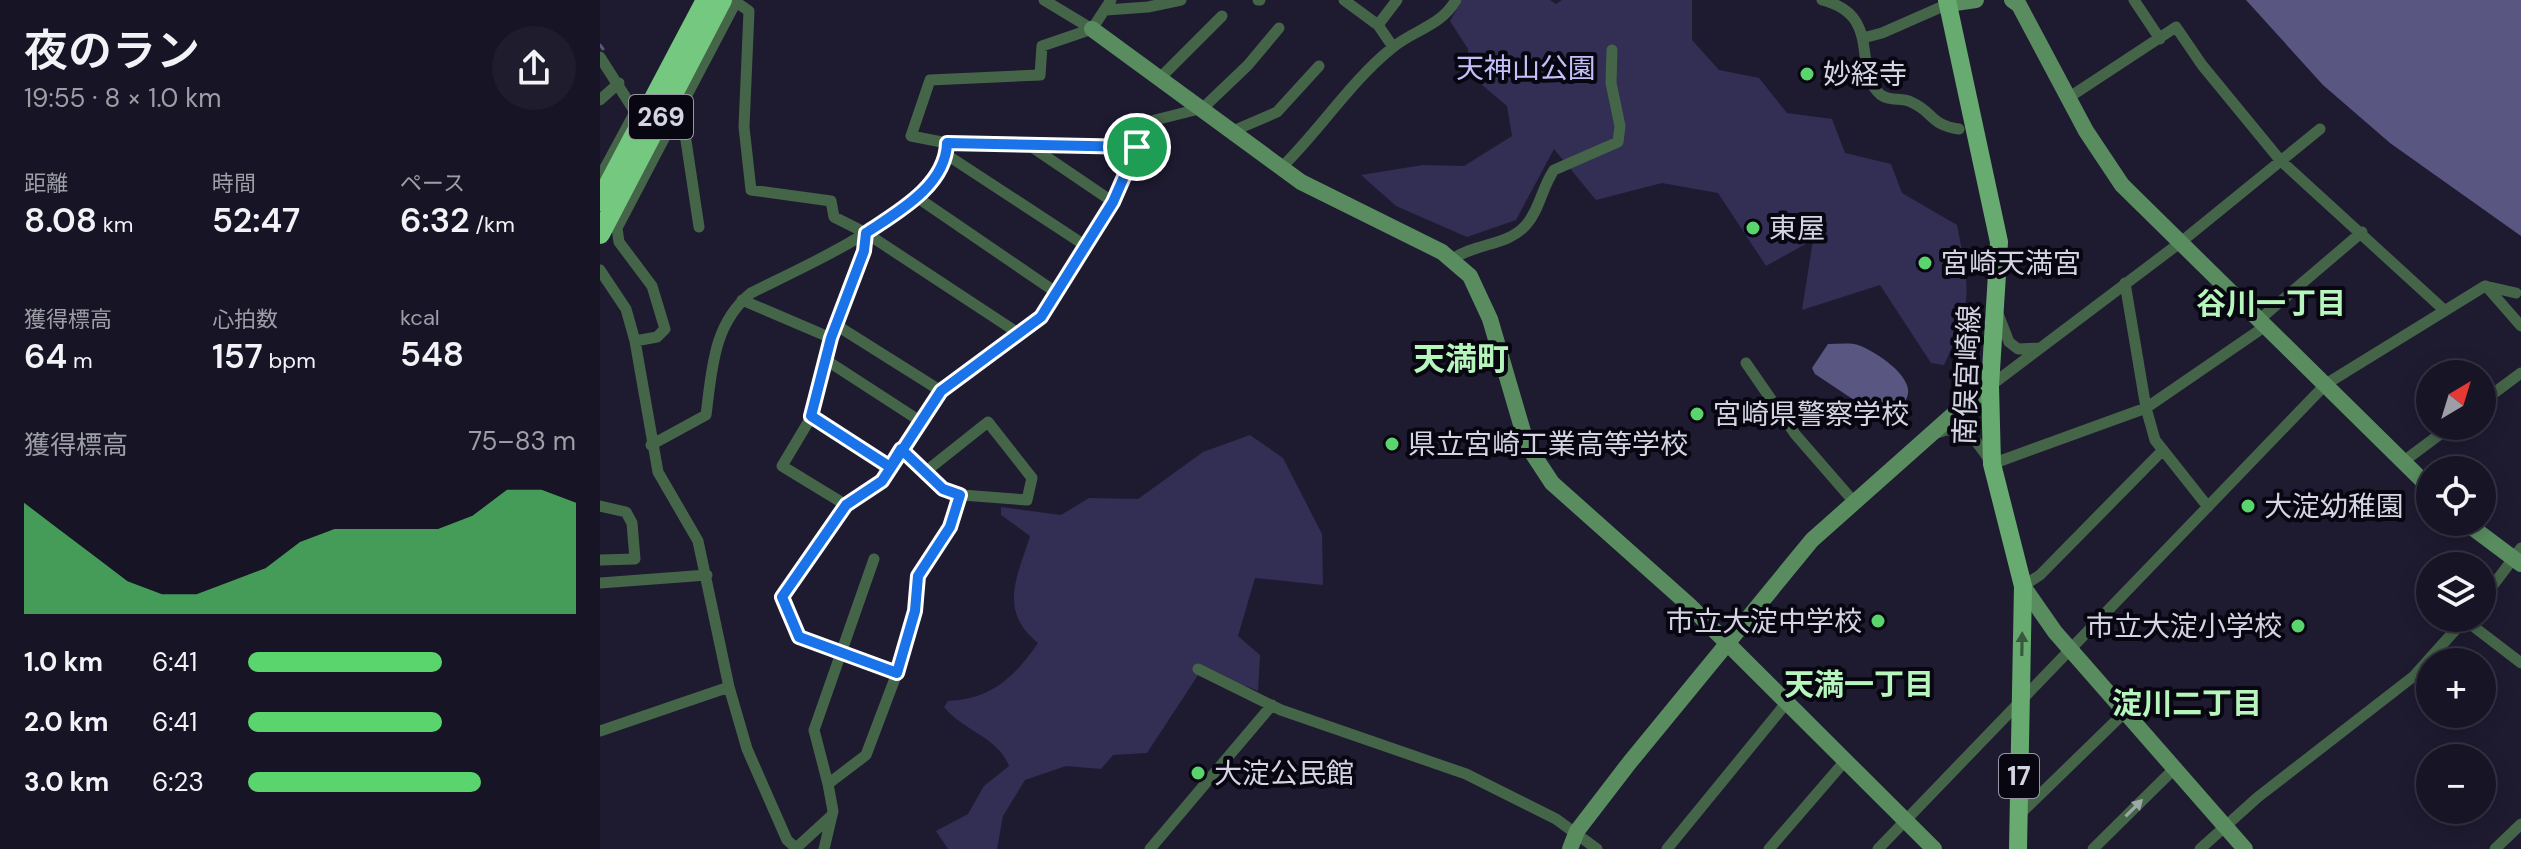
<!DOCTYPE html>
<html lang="ja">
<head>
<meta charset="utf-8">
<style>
  :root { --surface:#161425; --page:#1f1d2d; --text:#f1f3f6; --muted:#9e9ea7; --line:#353342; --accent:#5ad56e }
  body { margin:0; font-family:"DM Sans","Noto Sans JP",sans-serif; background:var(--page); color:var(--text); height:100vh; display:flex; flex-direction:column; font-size:30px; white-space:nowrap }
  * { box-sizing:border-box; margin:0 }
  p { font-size:26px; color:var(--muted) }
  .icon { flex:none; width:44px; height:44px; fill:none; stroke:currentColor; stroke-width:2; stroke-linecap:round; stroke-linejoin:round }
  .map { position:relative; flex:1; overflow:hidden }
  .sheet { display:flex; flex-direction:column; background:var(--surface); width:600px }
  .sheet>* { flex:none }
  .needle { width:52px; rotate:38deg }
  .buttons { position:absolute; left:1816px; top:360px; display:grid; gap:16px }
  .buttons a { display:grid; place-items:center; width:80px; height:80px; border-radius:50%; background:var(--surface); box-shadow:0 4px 20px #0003,0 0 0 2px var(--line); font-size:40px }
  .pin { position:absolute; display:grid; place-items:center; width:68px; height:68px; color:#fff; margin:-34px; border:4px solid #fff; border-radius:50%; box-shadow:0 2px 8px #0007 }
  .round { display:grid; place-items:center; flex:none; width:84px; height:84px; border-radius:42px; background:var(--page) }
  .headline { display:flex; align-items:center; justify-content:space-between; height:136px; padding:0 24px }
  h1 { font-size:44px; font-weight:600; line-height:60px }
  .metrics { display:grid; grid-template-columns:repeat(3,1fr); gap:12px; height:136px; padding:8px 24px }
  .metrics div { display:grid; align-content:center }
  .metrics b { font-size:34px; font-weight:600 }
  .metrics small { font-size:22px; font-weight:400 }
  .metrics p { font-size:22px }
  .chart { height:224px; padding:16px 24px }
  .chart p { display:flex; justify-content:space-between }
  .chart svg { width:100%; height:144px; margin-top:8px; fill:var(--accent); opacity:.7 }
  ul { padding:0 24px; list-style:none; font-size:26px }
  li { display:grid; grid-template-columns:128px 96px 1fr; align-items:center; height:60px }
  li i { height:20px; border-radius:10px; background:var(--accent) }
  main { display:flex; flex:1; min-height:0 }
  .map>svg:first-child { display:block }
</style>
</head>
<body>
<main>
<section class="sheet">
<div class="headline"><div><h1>夜のラン</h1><p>19:55 · 8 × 1.0 km</p></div><a class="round"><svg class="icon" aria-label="share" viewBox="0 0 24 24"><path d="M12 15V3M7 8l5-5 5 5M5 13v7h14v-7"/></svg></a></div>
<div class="metrics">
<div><p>距離</p><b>8.08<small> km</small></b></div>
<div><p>時間</p><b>52:47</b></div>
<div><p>ペース</p><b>6:32<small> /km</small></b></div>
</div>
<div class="metrics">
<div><p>獲得標高</p><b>64<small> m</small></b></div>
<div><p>心拍数</p><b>157<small> bpm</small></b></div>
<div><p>kcal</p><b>548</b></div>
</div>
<div class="chart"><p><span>獲得標高</span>75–83 m</p>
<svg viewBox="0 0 160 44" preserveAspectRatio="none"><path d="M0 44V10L10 18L20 26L30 34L40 38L50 38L60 34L70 30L80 22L90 18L100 18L110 18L120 18L130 14L140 6L150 6L160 10V44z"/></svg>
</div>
<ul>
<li><b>1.0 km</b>6:41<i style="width:59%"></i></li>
<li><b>2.0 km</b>6:41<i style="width:59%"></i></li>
<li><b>3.0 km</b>6:23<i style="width:71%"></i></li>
</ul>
</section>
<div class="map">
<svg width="1921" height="849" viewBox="0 0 1921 849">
  <rect width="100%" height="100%" fill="#1e1b31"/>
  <path fill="#322e54" d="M 862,0 L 950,0 L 956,4 L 962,0 L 1092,0 L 1092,40 L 1119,70 L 1159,78 L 1187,113 L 1232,119 L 1245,153 L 1291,164 L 1302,193 L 1357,225 C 1370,291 1373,303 1344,365 L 1331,363 L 1280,285 L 1202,310 L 1213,240 L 1166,266 L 1118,193 L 1062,183 L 996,200 L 954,149 L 916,220 L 867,237 L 796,206 L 761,175 L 823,165 L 864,166 L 912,136 L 907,106 L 868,73 L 868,49 L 850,21 Z
    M 650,435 L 683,458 L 722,534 L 723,585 L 655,578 L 638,636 L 660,655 L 658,691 L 602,669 L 547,753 L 513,755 L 501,769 L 466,766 L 425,780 L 403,816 L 397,849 L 348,849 L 336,831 L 368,814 L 384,786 L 409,766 C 398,737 362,730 344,707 L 348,701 C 391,699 414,678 438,643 C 398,610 417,578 430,536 L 401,515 L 401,507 L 461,515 L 489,498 L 538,499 L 603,452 Z"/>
  <path fill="#5a5682" d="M 1646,0 L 1921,0 L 1921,236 L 1790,143 L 1723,85 Z
    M 1228,344 C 1237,344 1246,343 1254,344 C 1270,347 1311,374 1308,393 C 1307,406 1292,412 1281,418 L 1215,374 L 1212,368 Z"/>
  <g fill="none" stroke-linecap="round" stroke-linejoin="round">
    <path stroke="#5a5682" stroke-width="3" d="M 0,45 L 3,49"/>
    <path stroke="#456548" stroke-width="11" d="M 444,0 L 492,29
      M 658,0 L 660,0
      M 744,0 L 778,25 L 793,47
      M 1222,0 C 1285,16 1250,70 1281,95 C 1291,102 1301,97 1311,102 C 1334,112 1330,125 1359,129
      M 1534,0 L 1560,39
      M 136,2 L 149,11 L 144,127 L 151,190 L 231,201 L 234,217 L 266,233 L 418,333
      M 506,10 L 548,7 L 581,0
      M 778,25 L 797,0
      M 1263,38 L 1282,33 L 1348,4
      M 0,57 L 35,112 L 45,114
      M 560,78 L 622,16
      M 1468,98 L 1576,27 L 1602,65 L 1680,160 L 1843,309
      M 0,100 L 19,83
      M 73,119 L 85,134 L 99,227
      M 633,131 L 677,112 L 719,66
      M 347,143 L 311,136 L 330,80 L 440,75 L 442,46 L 492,29 L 511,0
      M 429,145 L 513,202
      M 347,155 L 486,246
      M 681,168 C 720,130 750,82 792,48 C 815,29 840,27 856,0
      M 0,177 L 35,112
      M 318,198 L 457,293
      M 853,259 C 875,243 908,246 926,225 C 940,209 942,187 954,170 L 1018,142 L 1020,126 L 1011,83 L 1012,50
      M 0,270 L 26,309 L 35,341 L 58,472 L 98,541 L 129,687 L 147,749 L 187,840 L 196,848
      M 1525,283 L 1546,408 L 1555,440 L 1608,507
      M 1886,286 L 1921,326
      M 142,300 L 231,338
      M 1398,314 L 1409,342 L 1418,349 L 1439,348
      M 1660,319 L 1762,232
      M 236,325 L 341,391
      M 35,341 L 57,337 L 65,329 L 52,286 L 19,242 L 17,228 L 137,0
      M 226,360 L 320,421
      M 1146,363 L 1195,434 L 1255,503
      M 1390,386 L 1581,242 L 1720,129
      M 1882,402 L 1921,373
      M 211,416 L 290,467
      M 1337,433 C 1366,421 1377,441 1392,464 L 1546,408 L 1667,325
      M 51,445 L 106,415 C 112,369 113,324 151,293 C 202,267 346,206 347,143 L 537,147
      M 301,449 L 349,494 L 427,500 L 432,478 L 388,422 L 325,472
      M 1804,461 L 1851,426
      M 246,505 L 182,466 L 213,414 L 231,338 L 264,251 L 266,233
      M 0,506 L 26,512 L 32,523 L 35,559 L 0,560
      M 0,583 L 107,575
      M 1423,586 L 1440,575 L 1562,451
      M 1882,600 L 1921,548
      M 1865,620 L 1921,663
      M 598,669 L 681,710 L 866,774 L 956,819 L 997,849
      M 297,673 L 199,637 L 182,597 L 246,505 L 282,481 L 341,391 L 441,317 L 513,202 L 537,147 L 555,120 L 603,108 L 648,65 L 679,28
      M 0,731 L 129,687
      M 228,784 L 214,730 L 274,559
      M 1419,815 L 1525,712
      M 195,849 L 230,817
      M 224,849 L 233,811 L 228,784 L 266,755 L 297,673 L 315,611 L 318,576 L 350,527 L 360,495
      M 550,849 L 672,705
      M 1067,849 L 1188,701
      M 1169,849 L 1245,761
      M 1278,849 L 1726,384 L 1885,286 L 1916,293
      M 1493,849 L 1575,768
      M 1600,849 L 1658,797 L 1814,676 L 1866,618
      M 1895,849 L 1921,824"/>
    <path stroke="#598d5f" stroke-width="16" d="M 1412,0 L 1419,5 L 1486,131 L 1522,185 L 1830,488
      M 1348,4 L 1376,0
      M 492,29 L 701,182 L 842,252 L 870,276 L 890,319 L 927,445 L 952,483 L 1089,605 L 1334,849
      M 1865,522 L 1921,564
      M 1423,586 L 1455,632 L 1645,849
      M 970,849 L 977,831 L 1030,762 L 1212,540 L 1356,412 L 1390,386"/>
    <path stroke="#68ab70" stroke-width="18" d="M 1347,0 L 1399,242 L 1390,386 L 1392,464 L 1423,586 L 1418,849"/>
    <path stroke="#75c87f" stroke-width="20" d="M 0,201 L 106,0
      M 0,234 L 122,0"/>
  </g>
  <defs><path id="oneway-solid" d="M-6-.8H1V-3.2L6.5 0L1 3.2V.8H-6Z" transform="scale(2)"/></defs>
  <use fill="#385940" href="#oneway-solid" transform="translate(1422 644) rotate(-89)"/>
  <use fill="#9ba8a5" href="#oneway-solid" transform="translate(1534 808) rotate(-45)"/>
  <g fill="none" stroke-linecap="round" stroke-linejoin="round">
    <defs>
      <path id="route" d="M 537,147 L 513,202 L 441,317 L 341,391 L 282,481 L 246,505 L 182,597 L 199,637 L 297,673 L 315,611 L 318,576 L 350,527 L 360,495 L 343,489 L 301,449 L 290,467 L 211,416 L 231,338 L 264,251 L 266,233 C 296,213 346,186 347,143 L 537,147"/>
    </defs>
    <use href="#route" stroke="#fff" stroke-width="16"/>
    <use href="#route" stroke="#1a73e8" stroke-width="10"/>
  </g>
  <g fill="#5ad56e" stroke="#080711" stroke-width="3">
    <circle cx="1207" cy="74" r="8"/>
    <circle cx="1153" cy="228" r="8"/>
    <circle cx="1325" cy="263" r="8"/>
    <circle cx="1097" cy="414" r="8"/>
    <circle cx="792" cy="444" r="8"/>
    <circle cx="1648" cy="506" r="8"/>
    <circle cx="1278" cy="621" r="8"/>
    <circle cx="1698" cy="626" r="8"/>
    <circle cx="598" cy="773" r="8"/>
  </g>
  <g text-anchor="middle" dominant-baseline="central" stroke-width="8" stroke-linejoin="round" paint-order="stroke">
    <g fill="#080711" stroke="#9896a4" stroke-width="2">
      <rect x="29" y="95" width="64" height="44" rx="6"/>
      <rect x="1399" y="754" width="40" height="44" rx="6"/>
    </g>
    <g font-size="26" font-weight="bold" fill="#d5d4e3">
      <text x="61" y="117">269</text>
      <text x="1419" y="776">17</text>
    </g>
    <g font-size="28" fill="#c4c0fa" stroke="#080711">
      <text x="926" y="68">天神山公園</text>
    </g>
    <g font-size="28" fill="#d5d4e3" stroke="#080711" text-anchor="start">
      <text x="1223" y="74">妙経寺</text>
      <text x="1169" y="228">東屋</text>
      <text x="1341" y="263">宮崎天満宮</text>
      <text x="1113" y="414">宮崎県警察学校</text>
      <text x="808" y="444">県立宮崎工業高等学校</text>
      <text x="1664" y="506">大淀幼稚園</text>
      <text x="1262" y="621" text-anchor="end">市立大淀中学校</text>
      <text x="1682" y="626" text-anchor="end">市立大淀小学校</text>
      <text x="614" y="773">大淀公民館</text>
    </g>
    <g font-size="28" fill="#d5d4e3" stroke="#080711">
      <text transform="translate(1367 375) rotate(-88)">南俣宮崎線</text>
    </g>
    <g font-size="30" font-weight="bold" fill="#b6f5bb" stroke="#080711">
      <text x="1671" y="303">谷川一丁目</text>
      <text x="1259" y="684">天満一丁目</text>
      <text x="1587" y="703">淀川二丁目</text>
    </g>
    <g font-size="32" font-weight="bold" fill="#b6f5bb" stroke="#080711">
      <text x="861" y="359">天満町</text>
    </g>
  </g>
</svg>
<div class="buttons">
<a><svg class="needle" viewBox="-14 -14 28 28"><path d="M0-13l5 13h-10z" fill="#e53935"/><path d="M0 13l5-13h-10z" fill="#9e9ea7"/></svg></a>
<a><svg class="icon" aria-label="locate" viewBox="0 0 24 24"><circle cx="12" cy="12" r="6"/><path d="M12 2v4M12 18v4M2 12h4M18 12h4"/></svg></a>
<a><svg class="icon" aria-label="layers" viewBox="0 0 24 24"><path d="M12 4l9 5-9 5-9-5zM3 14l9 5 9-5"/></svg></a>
<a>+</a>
<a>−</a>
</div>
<div class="pin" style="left:537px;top:147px;background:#1e9e55"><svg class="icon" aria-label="arrive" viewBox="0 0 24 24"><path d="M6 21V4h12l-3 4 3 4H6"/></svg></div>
</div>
</main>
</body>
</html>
